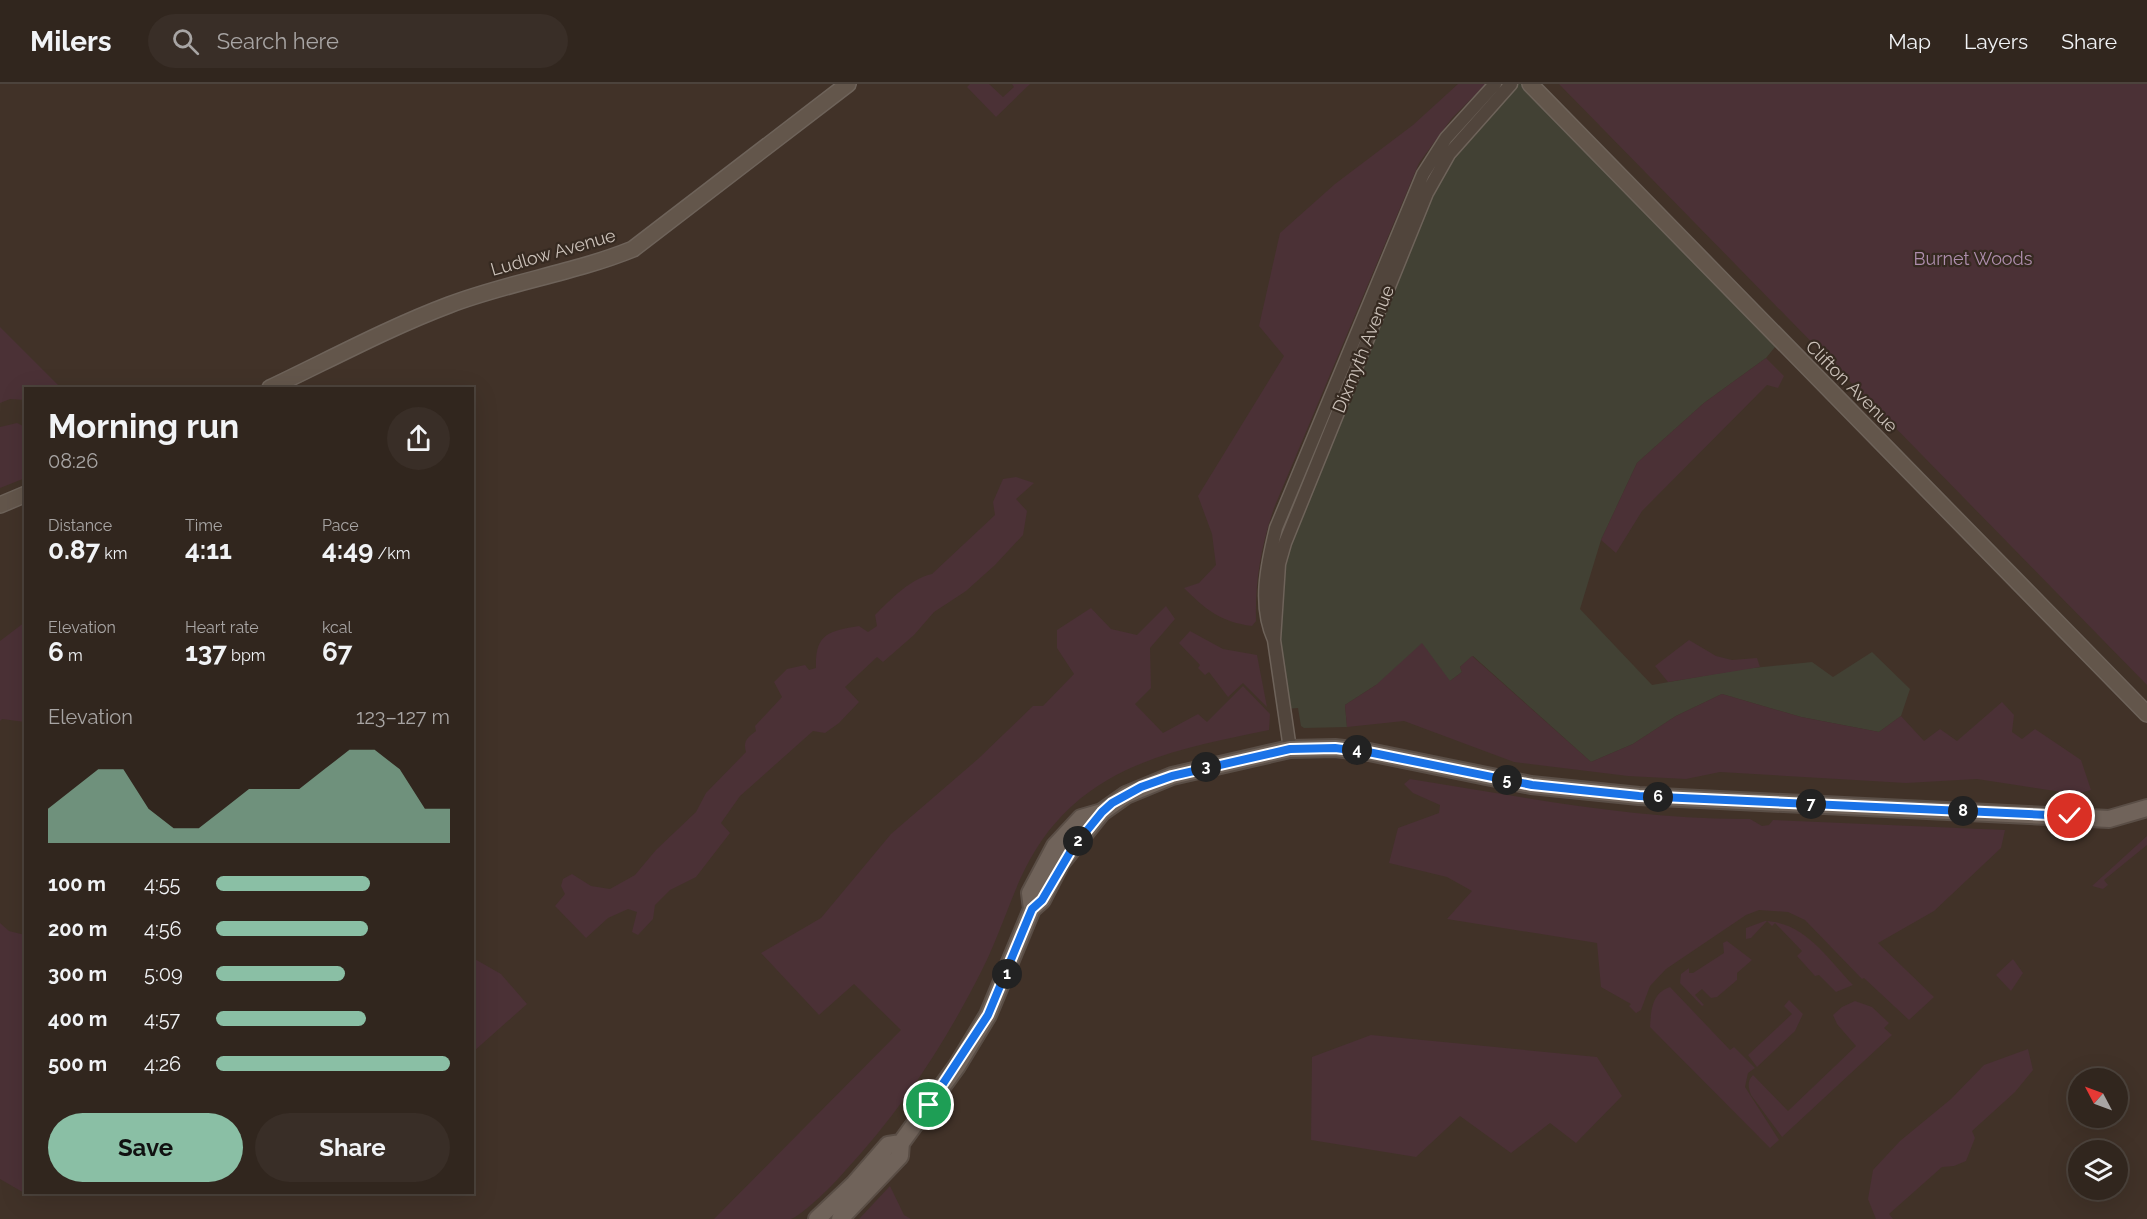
<!DOCTYPE html>
<html lang="en">
<head>
<meta charset="utf-8">
<style>
  :root { --surface:#31261e; --page:#392e27; --text:#f1f3f6; --muted:#a8a5a4; --line:#4c433c; --accent:#8abfa5 }
  body { margin:0; font-family:Raleway,sans-serif; background:var(--page); color:var(--text); height:100vh; display:flex; flex-direction:column; font-size:22px; white-space:nowrap }
  * { box-sizing:border-box; margin:0 }
  p { font-size:20px; color:var(--muted) }
  .icon { flex:none; width:33px; height:33px; fill:none; stroke:currentColor; stroke-width:2; stroke-linecap:round; stroke-linejoin:round }
  .map { position:relative; flex:1; overflow:hidden }
  .panel { position:absolute; left:24px; top:303px; width:450px; height:807px; display:flex; flex-direction:column; background:var(--surface); border-radius:0px; box-shadow:0 6px 24px #0002,0 0 0 2px var(--line) }
  .panel>* { flex:none }
  .needle { width:39px; rotate:311deg }
  .controls { position:absolute; left:2068px; top:984px; display:grid; gap:12px }
  .controls a { display:grid; place-items:center; width:60px; height:60px; border-radius:50%; background:var(--surface); box-shadow:0 6px 24px #0002,0 0 0 2px var(--line); font-size:30px }
  .pin { position:absolute; display:grid; place-items:center; width:51px; height:51px; color:#fff; margin:-26px; border:3px solid #fff; border-radius:50%; box-shadow:0 2px 6px #0007 }
  .km { position:absolute; width:30px; height:30px; margin:-15px; border-radius:50%; background:#222; color:#fff; font-size:16px; line-height:30px; text-align:center }
  .round { display:grid; place-items:center; flex:none; width:63px; height:63px; border-radius:32px; background:var(--page) }
  .summary { display:flex; align-items:center; justify-content:space-between; height:102px; padding:0 24px }
  h1 { font-size:33px; font-weight:700; line-height:45px }
  .metrics { display:grid; grid-template-columns:repeat(3,1fr); gap:9px; height:102px; padding:6px 24px }
  .metrics div { display:grid; align-content:center }
  .metrics b { font-size:26px; font-weight:700 }
  .metrics small { font-size:16px; font-weight:400 }
  .metrics p { font-size:16px }
  .chart { height:168px; padding:12px 24px }
  .chart p { display:flex; justify-content:space-between }
  .chart svg { width:100%; height:108px; margin-top:6px; fill:var(--accent); opacity:.7 }
  .button { display:flex; gap:12px; margin-top:auto; padding:12px 24px }
  .button a { flex:1; height:69px; border-radius:36px; background:var(--accent); color:#111; font-size:24px; font-weight:700; line-height:69px; text-align:center }
  .button a+a { background:var(--page); color:var(--text) }
  ul { padding:0 24px; list-style:none; font-size:20px }
  li { display:grid; grid-template-columns:96px 72px 1fr; align-items:center; height:45px }
  li i { height:15px; border-radius:8px; background:var(--accent) }
  header { display:flex; align-items:center; gap:36px; box-sizing:border-box; height:84px; padding:0 30px; background:var(--surface); border-bottom:2px solid var(--line) }
  header strong { font-size:28px }
  nav { display:flex; gap:33px; margin-inline-start:auto; font-size:21px }
  .search { width:420px; height:54px; background:var(--page); display:flex; align-items:center; gap:15px; box-sizing:border-box; padding:0 21px; border-radius:33px; color:var(--muted); font-size:22px }
  .map>svg:first-child { display:block }
</style>
</head>
<body>
<header>
<strong>Milers</strong>
<div class="search"><svg class="icon" aria-label="search" viewBox="0 0 24 24"><circle cx="10" cy="10" r="6"/><path d="M15 15l6 6"/></svg>Search here</div>
<nav><a>Map</a><a>Layers</a><a>Share</a></nav>
</header>
<div class="map">
<svg width="2147" height="1135" viewBox="0 0 2147 1135">
  <rect width="100%" height="100%" fill="#413228"/>
  <path fill="#424134" d="M 1511,0 L 1530,0 L 1780,257 L 1766,274 L 1704,319 L 1637,379 L 1601,456 L 1580,525 L 1652,601 L 1743,585 L 1812,578 L 1833,593 L 1872,568 L 1910,605 L 1901,632 L 1879,648 L 1801,633 L 1722,610 L 1676,632 L 1633,660 L 1591,678 L 1473,572 L 1460,583 L 1462,588 L 1450,597 L 1376,601 L 1345,621 L 1347,643 L 1304,644 L 1301,642 L 1298,624 L 1285,625 L 1277,540 L 1279,480 L 1436,91 Z"/>
  <path fill="#4b3136" d="M 970,0 L 989,0 L 1003,13 L 1014,3 L 1012,0 L 1030,0 L 996,33 L 967,3 Z
    M 1458,0 L 1486,0 L 1452,34 L 1419,79 L 1274,424 C 1261,462 1255,497 1256,537 L 1252,542 C 1221,538 1206,526 1184,504 L 1199,499 L 1216,481 L 1212,450 L 1198,412 L 1284,272 L 1259,242 L 1280,149 L 1335,100 L 1413,41 Z
    M 1559,0 L 2147,0 L 2147,601 Z
    M 0,243 L 61,304 L 26,304 L 25,316 L 10,315 L 0,319 Z
    M 1766,274 L 1784,292 L 1778,304 L 1767,301 L 1642,427 L 1616,469 L 1601,456 L 1637,379 L 1704,319 Z
    M 17,339 L 25,343 L 25,394 L 0,404 L 0,343 Z
    M 1016,393 L 1034,399 L 1016,415 L 1027,427 L 1023,451 L 995,481 L 966,507 L 934,528 L 914,551 L 883,578 L 877,573 L 845,603 L 859,618 L 839,639 L 825,649 L 813,647 L 740,712 L 721,739 L 730,749 L 696,793 L 670,806 L 655,821 L 653,835 L 638,851 L 632,848 L 637,828 L 628,825 L 608,834 L 586,854 L 555,822 L 565,810 L 561,802 L 563,795 L 572,790 L 591,802 L 610,805 L 635,791 L 656,766 L 696,728 L 706,709 L 746,668 C 743,657 747,654 756,647 L 755,642 L 782,613 L 774,598 L 787,585 L 805,581 L 809,586 L 816,584 C 815,550 828,547 859,542 L 868,548 L 877,542 L 875,531 C 891,515 910,495 932,490 L 995,431 L 993,418 L 1003,395 Z
    M 1166,522 L 1175,535 L 1150,564 L 1151,604 L 1135,620 L 1163,649 L 1198,630 L 1207,638 L 1243,602 L 1270,630 L 1269,646 C 1201,660 1126,673 1073,721 C 1018,771 1013,824 982,886 C 946,958 900,1028 845,1087 C 836,1098 803,1131 791,1135 C 780,1135 729,1135 714,1135 L 901,946 L 854,900 L 819,931 L 761,869 L 821,834 L 891,750 L 978,675 L 1033,622 L 1043,622 L 1074,590 L 1057,564 L 1057,546 L 1091,524 L 1111,545 L 1137,551 Z
    M 25,538 L 25,638 L 2,635 L 0,637 L 0,557 Z
    M 1190,547 L 1223,565 L 1257,571 L 1267,623 L 1243,599 L 1228,613 L 1209,588 L 1205,591 L 1198,584 L 1200,581 L 1179,559 Z
    M 1689,556 L 1716,572 L 1732,576 L 1757,574 L 1760,583 L 1668,598 L 1655,582 Z
    M 1422,559 L 1450,597 L 1462,588 L 1460,583 L 1472,572 L 1591,678 L 1633,660 L 1676,632 L 1722,610 L 1801,633 L 1879,648 L 1901,632 L 1924,657 L 1940,645 L 1957,657 L 2002,618 L 2014,631 L 2012,648 L 2022,655 L 2035,645 L 2081,676 L 2091,706 L 2075,710 L 1977,695 L 1906,699 L 1720,688 L 1686,695 L 1628,692 L 1514,678 L 1404,637 L 1347,643 L 1345,621 L 1376,601 Z
    M 1410,695 C 1523,713 1635,736 1750,735 L 1762,742 L 1769,741 L 1773,736 L 2005,746 L 2001,764 L 1934,827 L 1878,859 L 1934,913 L 1909,936 L 1864,894 L 1862,895 L 1805,836 L 1788,828 L 1759,826 L 1746,831 L 1666,885 L 1650,902 L 1641,926 L 1636,929 L 1629,922 L 1631,920 L 1601,903 L 1597,859 L 1447,835 L 1472,807 L 1447,793 L 1389,779 L 1398,744 L 1439,729 L 1440,721 L 1413,709 L 1404,700 Z
    M 2147,752 L 2147,761 L 2104,796 L 2108,801 L 2103,805 L 2092,802 Z
    M 1765,837 C 1805,838 1827,874 1853,901 L 1836,908 L 1819,891 L 1815,892 L 1797,872 L 1802,867 L 1775,839 L 1772,842 L 1767,837 L 1751,854 L 1746,855 L 1746,844 Z
    M 0,839 L 9,847 L 25,851 L 26,1108 L 35,1109 L 26,1110 L 0,1095 Z
    M 1727,857 L 1752,876 L 1737,889 L 1737,896 L 1717,913 L 1711,914 L 1702,905 L 1695,911 L 1704,921 L 1702,922 L 1680,899 L 1681,890 L 1689,884 L 1689,889 L 1693,889 L 1724,869 L 1723,859 Z
    M 473,874 L 501,890 L 527,920 L 473,968 Z
    M 2013,875 L 2023,889 L 2011,907 L 1996,891 Z
    M 1670,903 L 1730,966 L 1734,963 L 1755,984 L 1748,989 L 1745,1003 L 1779,1056 L 1770,1064 L 1650,943 C 1651,926 1652,909 1670,903 Z
    M 1789,916 L 1803,930 L 1795,947 L 1757,983 L 1748,971 L 1792,930 L 1784,922 Z
    M 1855,917 L 1872,923 L 1889,939 L 1884,944 L 1892,951 L 1782,1053 L 1751,1011 C 1748,1003 1747,997 1753,991 L 1788,1027 L 1856,962 L 1837,940 L 1833,931 L 1842,923 Z
    M 1371,951 L 1597,973 L 1622,1012 L 1576,1059 L 1550,1039 L 1511,1069 L 1460,1032 L 1416,1073 L 1311,1056 L 1312,973 Z
    M 2028,965 L 2033,986 L 2015,1008 L 1972,1047 L 1975,1054 L 1966,1077 L 1954,1082 L 1942,1083 L 1889,1130 L 1893,1135 L 1876,1135 L 1868,1115 L 1873,1086 L 1900,1057 L 1951,1015 L 1984,981 Z
    M 890,1102 L 904,1131 L 911,1135 L 859,1135 Z"/>
  <g fill="none" stroke-linecap="round" stroke-linejoin="round">
    <defs>
      <path id="tertiary" d="M 1274,556 L 1279,480 L 1285,459 L 1427,109 L 1449,70 L 1511,0
        M 1290,665 L 1274,556 C 1258,521 1267,481 1276,444 L 1423,90 L 1446,54 L 1495,0"/>
      <path id="secondary" d="M 1530,0 L 2147,630
        M 270,304 C 329,276 388,244 449,221 C 509,198 574,189 633,165 L 848,0
        M 0,421 L 26,410"/>
      <path id="primary" d="M 1032,825 L 1030,809 L 1055,762 L 1081,734 L 1102,728
        M 817,1135 L 854,1100 L 888,1061 L 901,1059
        M 840,1135 L 900,1072 L 901,1059 L 957,982 L 988,931 L 1032,825 L 1042,816 L 1061,779 L 1102,728 L 1126,711 L 1172,692 L 1290,665 L 1335,664 L 1369,668 L 1531,701 L 1639,712 L 2109,735 L 2147,724"/>
    </defs>
    <use href="#tertiary" stroke="#6e635a" stroke-width="15"/>
    <use href="#secondary" stroke="#6e635a" stroke-width="18"/>
    <use href="#primary" stroke="#5a4e46" stroke-width="20"/>
    <use href="#tertiary" stroke="#51453c" stroke-width="12"/>
    <use href="#secondary" stroke="#63564b" stroke-width="15"/>
    <use href="#primary" stroke="#70635a" stroke-width="16"/>
  </g>
  <g fill="none" stroke-linecap="round" stroke-linejoin="round">
    <defs>
      <path id="route" d="M 929,1021 L 988,931 L 1032,825 L 1042,816 L 1072,765 L 1102,728 L 1112,719 L 1141,703 L 1172,692 L 1290,665 L 1335,664 L 1368,668 L 1532,701 L 1639,712 L 2070,732"/>
    </defs>
    <use href="#route" stroke="#fff" stroke-width="12"/>
    <use href="#route" stroke="#1a73e8" stroke-width="8"/>
  </g>
  <g text-anchor="middle" dominant-baseline="central" stroke-width="4.5" stroke-linejoin="round" paint-order="stroke">
    <g font-size="18" fill="#cbc1b9" stroke="#362a21">
      <text transform="translate(553 168) rotate(-16)">Ludlow Avenue</text>
      <text transform="translate(1363 265) rotate(-68)">Dixmyth Avenue</text>
      <text transform="translate(1852 302) rotate(45)">Clifton Avenue</text>
    </g>
    <g font-size="18" fill="#ae8ead" stroke="#362a21">
      <text x="1973" y="174">Burnet Woods</text>
    </g>
  </g>
</svg>
<div class="controls">
<a><svg class="needle" viewBox="-14 -14 28 28"><path d="M0-13l5 13h-10z" fill="#e53935"/><path d="M0 13l5-13h-10z" fill="#a8a5a4"/></svg></a>
<a><svg class="icon" aria-label="layers" viewBox="0 0 24 24"><path d="M12 4l9 5-9 5-9-5zM3 14l9 5 9-5"/></svg></a>
</div>
<div class="pin" style="left:929px;top:1021px;background:#1e9e55"><svg class="icon" aria-label="arrive" viewBox="0 0 24 24"><path d="M6 21V4h12l-3 4 3 4H6"/></svg></div>
<div class="pin" style="left:2070px;top:732px;background:#d93025"><svg class="icon" aria-label="check" viewBox="0 0 24 24"><path d="M5 12l5 5 9-10"/></svg></div>
<b class="km" style="left:1007px;top:890px">1</b>
<b class="km" style="left:1078px;top:757px">2</b>
<b class="km" style="left:1206px;top:683px">3</b>
<b class="km" style="left:1357px;top:666px">4</b>
<b class="km" style="left:1507px;top:696px">5</b>
<b class="km" style="left:1658px;top:713px">6</b>
<b class="km" style="left:1811px;top:720px">7</b>
<b class="km" style="left:1963px;top:727px">8</b>
<section class="panel">
<div class="summary"><div><h1>Morning run</h1><p>08:26</p></div><a class="round"><svg class="icon" aria-label="share" viewBox="0 0 24 24"><path d="M12 15V3M7 8l5-5 5 5M5 13v7h14v-7"/></svg></a></div>
<div class="metrics">
<div><p>Distance</p><b>0.87<small> km</small></b></div>
<div><p>Time</p><b>4:11</b></div>
<div><p>Pace</p><b>4:49<small> /km</small></b></div>
</div>
<div class="metrics">
<div><p>Elevation</p><b>6<small> m</small></b></div>
<div><p>Heart rate</p><b>137<small> bpm</small></b></div>
<div><p>kcal</p><b>67</b></div>
</div>
<div class="chart"><p><span>Elevation</span>123–127 m</p>
<svg viewBox="0 0 160 44" preserveAspectRatio="none"><path d="M0 44V30L10 22L20 14L30 14L40 30L50 38L60 38L70 30L80 22L90 22L100 22L110 14L120 6L130 6L140 14L150 30L160 30V44z"/></svg>
</div>
<ul>
<li><b>100 m</b>4:55<i style="width:66%"></i></li>
<li><b>200 m</b>4:56<i style="width:65%"></i></li>
<li><b>300 m</b>5:09<i style="width:55%"></i></li>
<li><b>400 m</b>4:57<i style="width:64%"></i></li>
<li><b>500 m</b>4:26<i style="width:100%"></i></li>
</ul>
<div class="button"><a>Save</a><a>Share</a></div>
</section>
</div>
</body>
</html>
